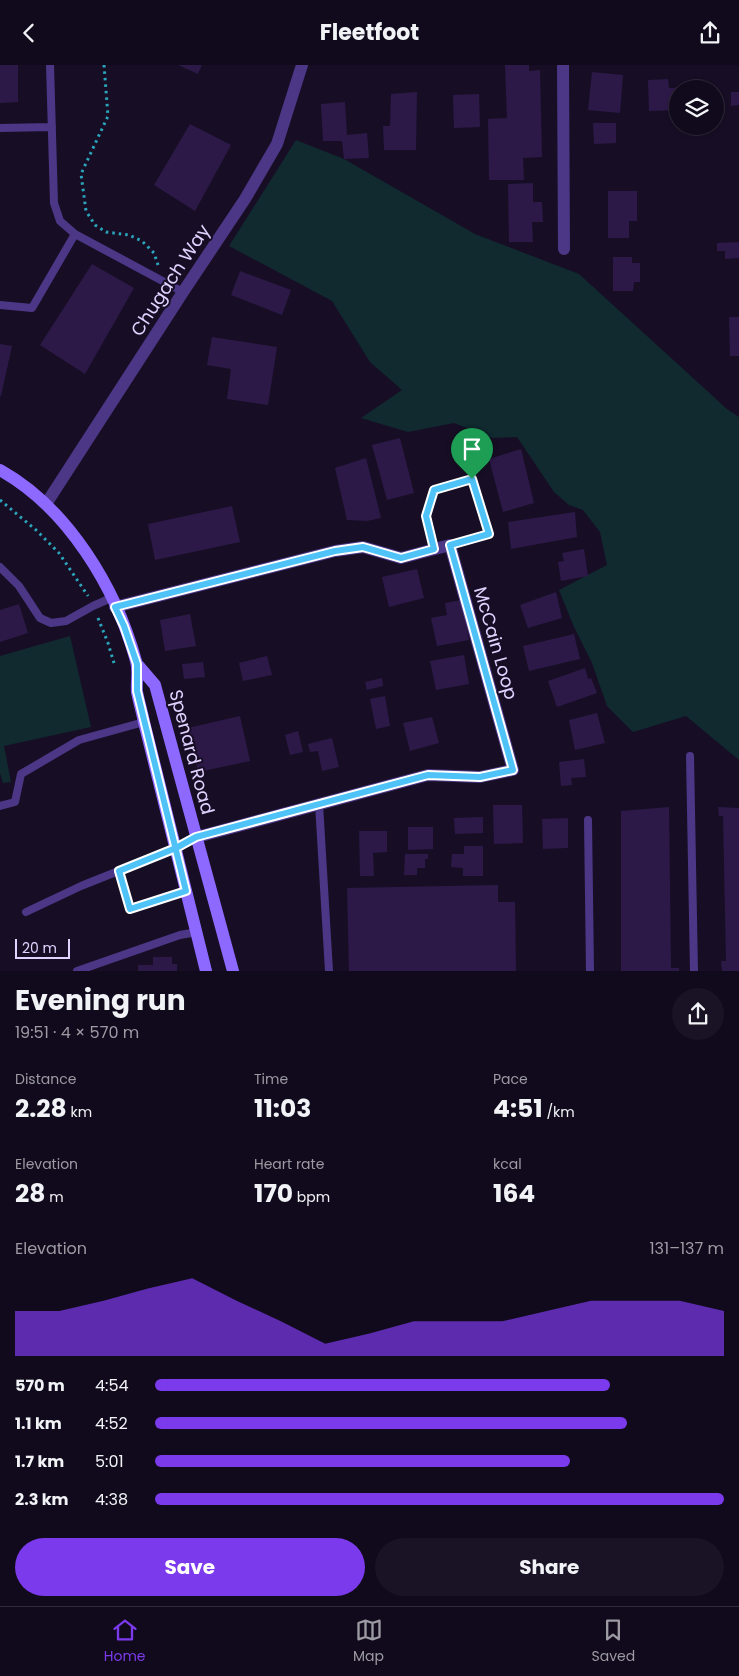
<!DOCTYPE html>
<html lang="en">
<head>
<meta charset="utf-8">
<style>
  :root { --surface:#110a1c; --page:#1a1325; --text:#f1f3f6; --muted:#9c9aa3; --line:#302b3b; --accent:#7c3aed }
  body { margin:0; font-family:Poppins,sans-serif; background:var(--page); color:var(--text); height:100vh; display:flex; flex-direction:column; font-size:19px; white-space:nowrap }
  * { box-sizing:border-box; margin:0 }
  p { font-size:16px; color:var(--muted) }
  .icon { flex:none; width:28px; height:28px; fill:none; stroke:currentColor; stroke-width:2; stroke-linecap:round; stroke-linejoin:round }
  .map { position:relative; height:906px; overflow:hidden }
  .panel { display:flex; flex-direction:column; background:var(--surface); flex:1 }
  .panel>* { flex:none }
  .buttons { position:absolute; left:669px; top:15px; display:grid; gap:10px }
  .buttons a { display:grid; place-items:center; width:55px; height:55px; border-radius:50%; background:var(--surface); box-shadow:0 1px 4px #0004,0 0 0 1px var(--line); font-size:25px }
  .scale { position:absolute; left:15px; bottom:12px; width:55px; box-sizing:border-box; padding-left:5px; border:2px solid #e1d2ff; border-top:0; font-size:14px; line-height:18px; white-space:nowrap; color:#e1d2ff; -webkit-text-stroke:4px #170e25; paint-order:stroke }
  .pin { position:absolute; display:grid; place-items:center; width:42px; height:42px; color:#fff; margin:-51px -21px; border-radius:50% 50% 50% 0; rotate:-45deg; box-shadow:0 0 5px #0007 }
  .pin .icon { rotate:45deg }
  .round { display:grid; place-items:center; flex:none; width:52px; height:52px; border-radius:26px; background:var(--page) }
  .overview { display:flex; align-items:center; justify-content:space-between; height:85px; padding:0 15px }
  h1 { font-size:28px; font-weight:700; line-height:38px }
  .figures { display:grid; grid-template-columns:repeat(3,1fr); gap:8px; height:85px; padding:5px 15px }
  .figures div { display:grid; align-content:center }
  .figures b { font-size:25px; font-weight:700 }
  .figures small { font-size:14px; font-weight:400 }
  .figures p { font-size:14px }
  .chart { height:140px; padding:10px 15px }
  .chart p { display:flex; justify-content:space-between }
  .chart svg { width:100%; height:90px; margin-top:5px; fill:var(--accent); opacity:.7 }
  .cta { display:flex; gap:10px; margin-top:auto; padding:10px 15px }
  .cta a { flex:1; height:58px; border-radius:30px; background:var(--accent); color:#fff; font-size:20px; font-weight:700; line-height:58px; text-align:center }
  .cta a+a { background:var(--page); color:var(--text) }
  ul { padding:0 15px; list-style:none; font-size:16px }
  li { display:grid; grid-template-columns:80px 60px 1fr; align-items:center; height:38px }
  li i { height:12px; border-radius:6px; background:var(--accent) }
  header { display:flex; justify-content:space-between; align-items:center; height:65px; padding:0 15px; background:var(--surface); font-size:22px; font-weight:700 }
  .tab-bar { display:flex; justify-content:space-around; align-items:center; height:70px; border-top:1px solid var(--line); background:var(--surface); font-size:14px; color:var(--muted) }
  .tab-bar a { display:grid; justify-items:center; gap:2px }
  .tab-bar .active { color:var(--accent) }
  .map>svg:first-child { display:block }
</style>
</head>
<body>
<header><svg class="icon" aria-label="back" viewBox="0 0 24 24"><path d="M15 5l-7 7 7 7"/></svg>Fleetfoot<svg class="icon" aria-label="share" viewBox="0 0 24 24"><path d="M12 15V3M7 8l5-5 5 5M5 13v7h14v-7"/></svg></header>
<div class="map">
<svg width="739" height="906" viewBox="0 0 739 906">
  <rect width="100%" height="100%" fill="#170e25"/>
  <path fill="#102a30" d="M 296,75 L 344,94 L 475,169 L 579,209 L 727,344 L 739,352 L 739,695 L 686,651 L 633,667 L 607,641 L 592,598 L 574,562 L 559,525 L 607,500 L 600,467 L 583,445 L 569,440 L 554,427 L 517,372 L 492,373 L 454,358 L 408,367 L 361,353 L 402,325 L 370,297 L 332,236 L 229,181 Z
    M 70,571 L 91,662 L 4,681 L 11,717 L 3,718 L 0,708 L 0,591 Z"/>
  <path fill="#2c1947" d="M 0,0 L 18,0 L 18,37 L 0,38 Z
    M 178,0 L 202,0 L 198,9 Z
    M 505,0 L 529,0 L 529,6 L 540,5 L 542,92 L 523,93 L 524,115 L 489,115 L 488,54 L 507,53 Z
    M 592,7 L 623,10 L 620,48 L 588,45 Z
    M 668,14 L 669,23 L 677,23 L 677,45 L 649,46 L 648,15 Z
    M 417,27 L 416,85 L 384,85 L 383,61 L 390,61 L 391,29 Z
    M 731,27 L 739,27 L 739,40 L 731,41 Z
    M 479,29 L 480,62 L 454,63 L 453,30 Z
    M 345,37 L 347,70 L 367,68 L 369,93 L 344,94 L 342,76 L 323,76 L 321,39 Z
    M 593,58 L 616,58 L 616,78 L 594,79 Z
    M 190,59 L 231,80 L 195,146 L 154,120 Z
    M 533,118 L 533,137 L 542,137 L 543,157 L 532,157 L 533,177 L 509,177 L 508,119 Z
    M 608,126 L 637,126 L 637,156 L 629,156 L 629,173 L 608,173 Z
    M 739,177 L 739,193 L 725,194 L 725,186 L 717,186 L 717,178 Z
    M 613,192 L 632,192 L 632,198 L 640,198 L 640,217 L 634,217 L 633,226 L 613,226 Z
    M 92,199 L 134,223 L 85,309 L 40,280 Z
    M 240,206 L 291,225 L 282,250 L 231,230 Z
    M 729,252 L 739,252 L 739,291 L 730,291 Z
    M 212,272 L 277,282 L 268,340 L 227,334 L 231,304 L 207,300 Z
    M 0,279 L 12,281 L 1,331 L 0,331 Z
    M 400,373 L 414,428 L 387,435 L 372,380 Z
    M 521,384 L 534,438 L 503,447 L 489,394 Z
    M 366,393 L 381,453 L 367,456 L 347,455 L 335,403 Z
    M 232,441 L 240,477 L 155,495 L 148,459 Z
    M 575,447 L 577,472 L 511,484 L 508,457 Z
    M 584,484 L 588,511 L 561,516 L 558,497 L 564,496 L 562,488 Z
    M 417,504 L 424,533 L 389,542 L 382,512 Z
    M 556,527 L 562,553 L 528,563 L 520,540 Z
    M 462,535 L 469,575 L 437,581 L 431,553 L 447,550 L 445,538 Z
    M 19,539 L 28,568 L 0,577 L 0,545 Z
    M 190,549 L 196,581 L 165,586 L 160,555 Z
    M 574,569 L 580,594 L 529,606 L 523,581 Z
    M 464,590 L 469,619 L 436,625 L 430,596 Z
    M 267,591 L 272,610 L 243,616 L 239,598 Z
    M 203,597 L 205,612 L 184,614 L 182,599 Z
    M 585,603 L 588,614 L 591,613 L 597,628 L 557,642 L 548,616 Z
    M 382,613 L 383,621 L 367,625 L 365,617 Z
    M 385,631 L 390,661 L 376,664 L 370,634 Z
    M 597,648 L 605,678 L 575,685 L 569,655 Z
    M 240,651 L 250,696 L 198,707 L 188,663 Z
    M 432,652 L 439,678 L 410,686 L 403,658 Z
    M 298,666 L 303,687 L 290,690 L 285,670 Z
    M 332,673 L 339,702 L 322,706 L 318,686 L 310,687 L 308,679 Z
    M 584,694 L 586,712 L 571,713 L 572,720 L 561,721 L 559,697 Z
    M 493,740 L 522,740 L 523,778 L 494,779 Z
    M 669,742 L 671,903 L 679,903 L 679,906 L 621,906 L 621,746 Z
    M 718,742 L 739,743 L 739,906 L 722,906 L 721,896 L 726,896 L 723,751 L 719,751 Z
    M 483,752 L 483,768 L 455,769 L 454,753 Z
    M 568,753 L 568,783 L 543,784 L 542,754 Z
    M 408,762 L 433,762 L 433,784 L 408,785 Z
    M 359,766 L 387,766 L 387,787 L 373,788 L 374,811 L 360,811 Z
    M 464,781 L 483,781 L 483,811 L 463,811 L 463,803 L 451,802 L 452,789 L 464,789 Z
    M 405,789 L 428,789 L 428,794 L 425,794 L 425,803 L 417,803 L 417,810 L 404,810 Z
    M 498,820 L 498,837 L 515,837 L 516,906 L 349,906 L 347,823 Z
    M 153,892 L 172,892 L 172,899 L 177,899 L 177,906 L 138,906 L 138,900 L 153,900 Z"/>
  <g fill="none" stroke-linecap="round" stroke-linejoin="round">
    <path stroke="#2aa5bb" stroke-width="3" stroke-dasharray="2.5 4" stroke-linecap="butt" d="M 104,0 L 108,51 L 81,109 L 86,146 L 95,160 L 106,167 L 129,170 L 142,176 L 154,188 L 158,200
      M 0,435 L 36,465 L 59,488 L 88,531
      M 98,553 L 108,578 L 114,598"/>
    <path stroke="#4b3786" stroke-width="8" d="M 50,0 L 54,138 L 60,156 L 75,169
      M 0,63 L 52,62
      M 0,240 L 32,243 L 75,169 L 183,227
      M 435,484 L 426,451 L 434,425 L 472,414 L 489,469 L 450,480
      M 0,502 L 19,521 L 40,553 L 51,558 L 66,556 L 93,541 L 111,533
      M 690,691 L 694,906
      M 319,739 L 329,906
      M 0,741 L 15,737 L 21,709 L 79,675 L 144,657
      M 588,755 L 590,906
      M 119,806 L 131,844 L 186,826
      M 26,847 L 81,821 L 176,783 L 197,772
      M 77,906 L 180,870 L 197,867"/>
    <path stroke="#4b3786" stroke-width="12" d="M 563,0 L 564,184
      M 46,439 L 183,227 L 245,134 L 277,79 L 302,0
      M 115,542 L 335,486 L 363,482 L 401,493 L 450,480 L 513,705 L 480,712 L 428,710 L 197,772"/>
    <path stroke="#8d69ff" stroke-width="12" d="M 0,405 C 68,443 116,523 136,596 C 139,606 136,617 137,627 C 139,637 142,647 144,657 L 206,906
      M 137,599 L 155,620 L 233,906"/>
  </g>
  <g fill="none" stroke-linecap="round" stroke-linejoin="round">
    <defs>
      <path id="route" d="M 472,414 L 434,425 L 426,451 L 434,484 L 401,493 L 363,482 L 335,486 L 115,542 L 124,561 L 137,599 L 137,626 L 186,826 L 130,844 L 119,806 L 176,783 L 196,772 L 428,710 L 480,712 L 513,705 L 450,480 L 489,469 L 472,414"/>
    </defs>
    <use href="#route" stroke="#fff" stroke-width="10"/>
    <use href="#route" stroke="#4fc3f7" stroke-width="6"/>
  </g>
  <g text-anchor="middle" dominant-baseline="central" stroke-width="4" stroke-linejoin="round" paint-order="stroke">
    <g font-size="18" fill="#e1d2ff" stroke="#170e25">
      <text transform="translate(170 215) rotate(-57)">Chugach Way</text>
      <text transform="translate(496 578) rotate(74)">McCain Loop</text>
      <text transform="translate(192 687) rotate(75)">Spenard Road</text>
    </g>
  </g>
</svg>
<div class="buttons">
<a><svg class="icon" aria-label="layers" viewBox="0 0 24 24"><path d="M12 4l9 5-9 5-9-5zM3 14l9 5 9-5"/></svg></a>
</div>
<div class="scale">20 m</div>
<div class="pin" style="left:472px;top:414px;background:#1e9e55"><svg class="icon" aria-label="arrive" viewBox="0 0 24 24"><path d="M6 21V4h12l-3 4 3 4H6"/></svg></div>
</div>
<section class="panel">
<div class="overview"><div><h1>Evening run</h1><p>19:51 · 4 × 570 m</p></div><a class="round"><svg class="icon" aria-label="share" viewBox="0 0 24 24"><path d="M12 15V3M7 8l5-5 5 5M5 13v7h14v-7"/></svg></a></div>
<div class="figures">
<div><p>Distance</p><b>2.28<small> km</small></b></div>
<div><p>Time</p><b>11:03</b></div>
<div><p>Pace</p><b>4:51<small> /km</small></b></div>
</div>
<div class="figures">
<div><p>Elevation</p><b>28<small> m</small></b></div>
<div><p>Heart rate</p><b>170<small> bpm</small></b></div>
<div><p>kcal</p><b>164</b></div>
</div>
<div class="chart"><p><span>Elevation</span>131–137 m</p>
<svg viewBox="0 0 160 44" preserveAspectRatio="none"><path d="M0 44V22L10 22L20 17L30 11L40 6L50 17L60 27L70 38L80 33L90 27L100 27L110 27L120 22L130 17L140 17L150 17L160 22V44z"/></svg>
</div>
<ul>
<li><b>570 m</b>4:54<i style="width:80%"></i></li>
<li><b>1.1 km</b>4:52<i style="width:83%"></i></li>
<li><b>1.7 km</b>5:01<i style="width:73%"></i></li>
<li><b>2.3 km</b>4:38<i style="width:100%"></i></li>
</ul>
<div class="cta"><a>Save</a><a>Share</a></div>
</section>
<nav class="tab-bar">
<a class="active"><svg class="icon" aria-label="home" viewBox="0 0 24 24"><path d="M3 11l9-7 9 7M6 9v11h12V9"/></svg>Home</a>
<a><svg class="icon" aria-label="map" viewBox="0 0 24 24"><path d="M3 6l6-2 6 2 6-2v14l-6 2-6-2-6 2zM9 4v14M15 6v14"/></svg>Map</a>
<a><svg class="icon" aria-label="saved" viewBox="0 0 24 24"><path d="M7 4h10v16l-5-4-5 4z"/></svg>Saved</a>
</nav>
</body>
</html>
